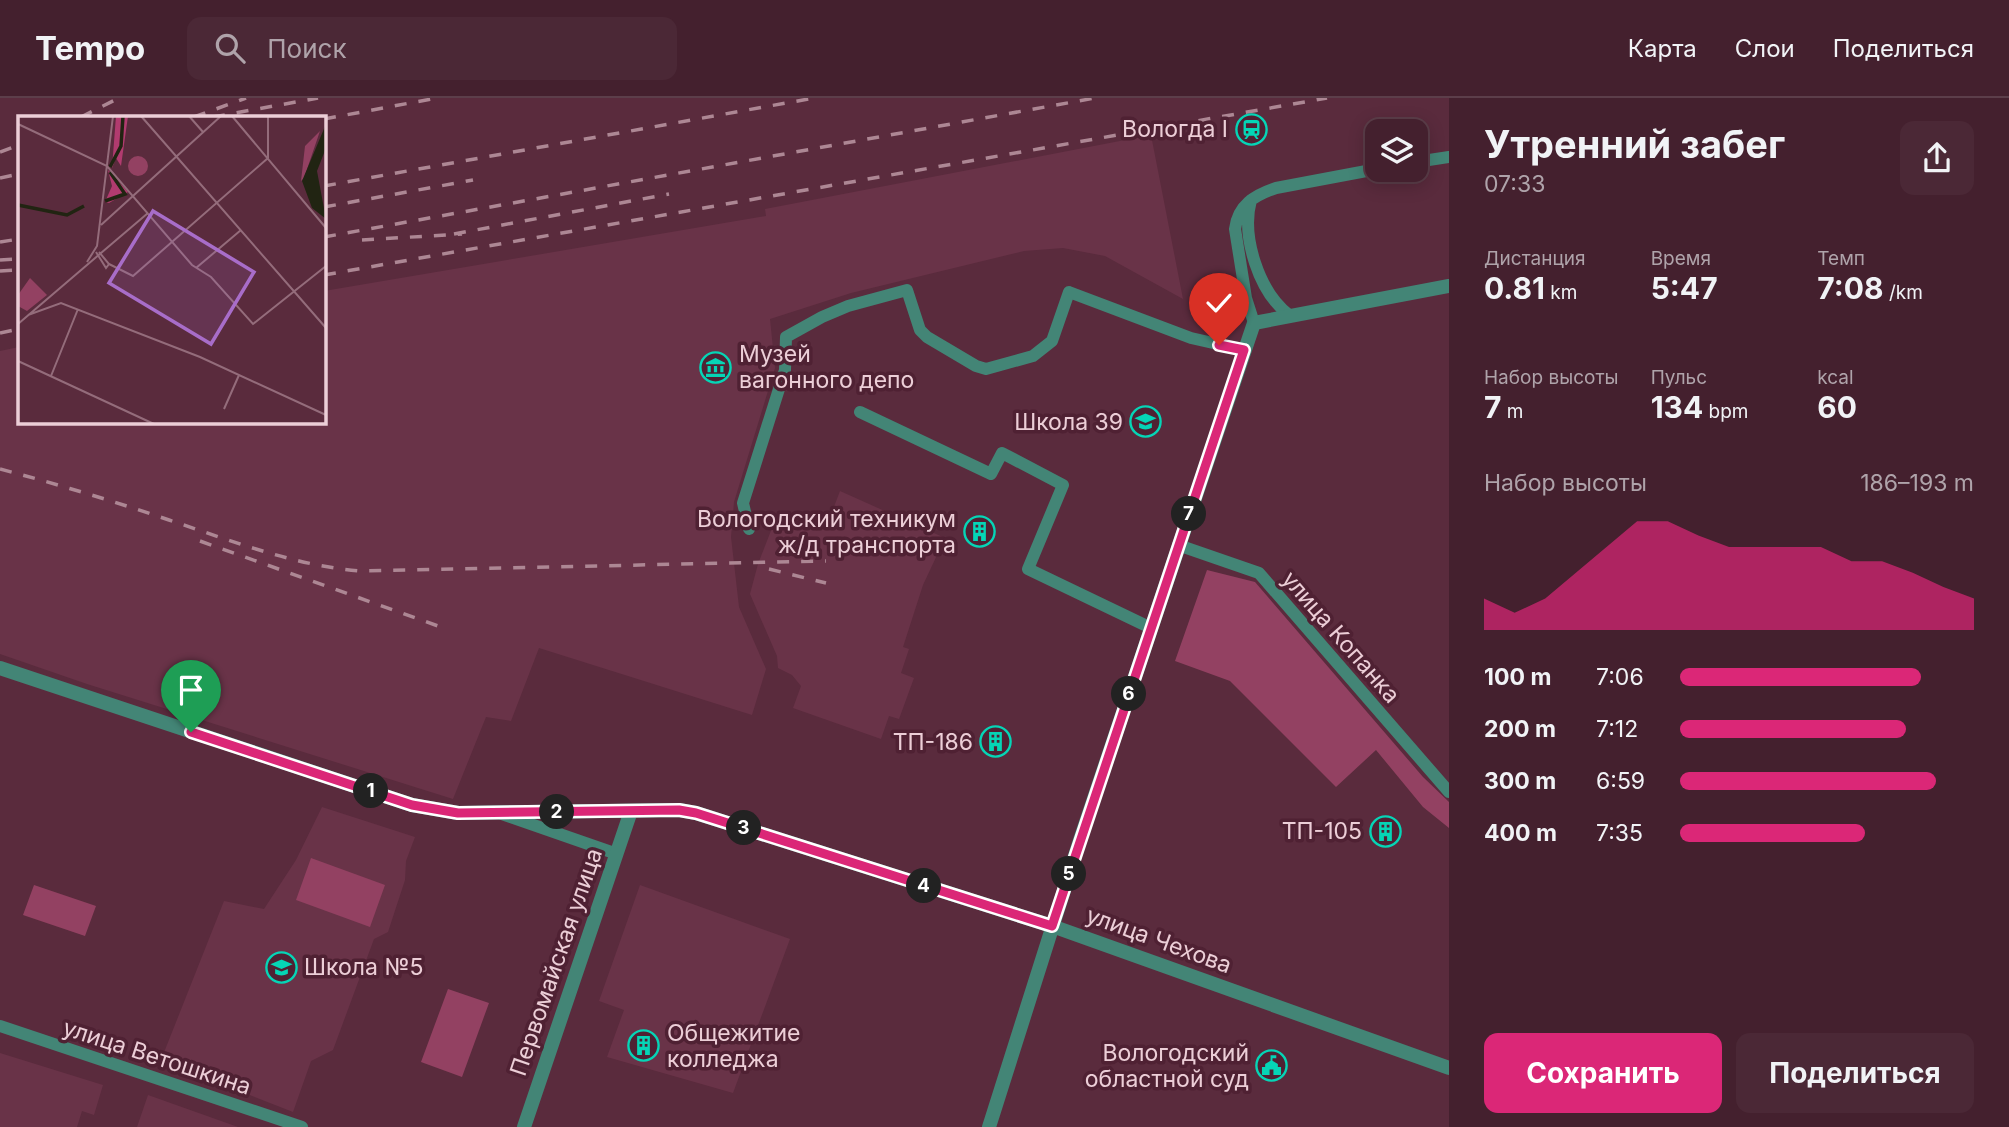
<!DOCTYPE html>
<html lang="ru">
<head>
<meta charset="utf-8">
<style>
  :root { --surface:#44202e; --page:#4b2836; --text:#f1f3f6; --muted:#afa3aa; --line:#5c3e4a; --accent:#db2777 }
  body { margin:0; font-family:Inter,sans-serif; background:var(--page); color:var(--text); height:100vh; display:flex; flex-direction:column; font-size:26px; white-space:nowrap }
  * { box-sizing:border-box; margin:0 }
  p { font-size:23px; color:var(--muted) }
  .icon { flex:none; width:38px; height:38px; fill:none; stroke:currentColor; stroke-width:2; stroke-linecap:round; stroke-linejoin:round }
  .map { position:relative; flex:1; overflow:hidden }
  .details { display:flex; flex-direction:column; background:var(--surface); width:560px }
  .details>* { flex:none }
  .fabs { position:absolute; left:1365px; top:21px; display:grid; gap:14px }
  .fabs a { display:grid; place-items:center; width:63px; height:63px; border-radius:14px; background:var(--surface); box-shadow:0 4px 18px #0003,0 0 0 2px var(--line); font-size:35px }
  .pin { position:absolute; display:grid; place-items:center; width:60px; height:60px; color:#fff; margin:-72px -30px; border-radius:50% 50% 50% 0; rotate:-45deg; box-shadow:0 0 7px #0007 }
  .pin .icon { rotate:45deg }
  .km { position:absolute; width:35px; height:35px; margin:-18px; border-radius:50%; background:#222; color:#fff; font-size:19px; line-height:35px; text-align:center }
  .round { display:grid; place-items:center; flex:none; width:74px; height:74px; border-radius:14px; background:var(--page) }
  .overview { display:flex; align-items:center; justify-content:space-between; height:119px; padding:0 35px }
  h1 { font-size:38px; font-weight:700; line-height:52px }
  .metrics { display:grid; grid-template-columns:repeat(3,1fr); gap:10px; height:119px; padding:7px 35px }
  .metrics div { display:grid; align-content:center }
  .metrics b { font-size:30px; font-weight:700 }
  .metrics small { font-size:19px; font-weight:400 }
  .metrics p { font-size:19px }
  .chart { height:196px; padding:14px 35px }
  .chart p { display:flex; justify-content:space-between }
  .chart svg { width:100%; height:126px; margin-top:7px; fill:var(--accent); opacity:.7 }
  .primary-button { display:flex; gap:14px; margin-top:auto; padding:14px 35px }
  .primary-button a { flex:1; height:80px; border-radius:14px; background:var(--accent); color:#fff; font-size:28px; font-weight:700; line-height:80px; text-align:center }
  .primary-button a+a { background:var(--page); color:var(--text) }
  ul { padding:0 35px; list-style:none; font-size:23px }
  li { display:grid; grid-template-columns:112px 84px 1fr; align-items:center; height:52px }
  li i { height:18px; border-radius:9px; background:var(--accent) }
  header { display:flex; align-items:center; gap:42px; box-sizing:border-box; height:98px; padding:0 35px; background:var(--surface); border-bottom:2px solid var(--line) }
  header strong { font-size:33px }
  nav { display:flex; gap:38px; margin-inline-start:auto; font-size:24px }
  .search { width:490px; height:63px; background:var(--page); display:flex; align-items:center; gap:18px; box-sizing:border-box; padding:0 24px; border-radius:14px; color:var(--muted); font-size:26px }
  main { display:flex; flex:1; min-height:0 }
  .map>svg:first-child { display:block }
</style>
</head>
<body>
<header>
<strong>Tempo</strong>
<div class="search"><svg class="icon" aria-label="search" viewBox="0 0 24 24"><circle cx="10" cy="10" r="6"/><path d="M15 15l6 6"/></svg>Поиск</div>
<nav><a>Карта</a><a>Слои</a><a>Поделиться</a></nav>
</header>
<main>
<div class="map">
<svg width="1449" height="1029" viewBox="0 0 1449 1029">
  <rect width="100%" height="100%" fill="#5a2b3d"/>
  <path fill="#693348" d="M 1151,37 L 1183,201 L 1105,158 L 1063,150 L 1024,153 L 851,195 L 770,221 L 775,270 L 734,404 L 731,439 L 739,509 L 766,571 L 752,617 L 539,550 L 511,623 L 486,619 L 453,701 L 87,586 L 0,556 L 0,253 L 19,249 L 19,324 L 324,324 L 324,193 L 766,118 L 765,111 Z
    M 840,393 L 945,440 L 923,487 L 903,549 L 909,551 L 901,575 L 914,580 L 899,621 L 889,618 L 881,641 L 793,610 L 801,588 L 792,577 L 778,570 L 777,558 L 750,496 L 758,466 L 772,430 L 827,427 Z
    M 322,709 L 415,739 L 406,763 L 405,782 L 388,834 L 374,841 L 333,952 L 311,963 L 293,1014 L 161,962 L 224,803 L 264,811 L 296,762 Z
    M 640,787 L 790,841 L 733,995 L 607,959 L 624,912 L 599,903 Z
    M 0,955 L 103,987 L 94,1017 L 82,1013 L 77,1029 L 0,1029 Z
    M 148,997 L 238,1029 L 137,1029 Z"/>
  <path fill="#934162" d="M 1207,472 L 1255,484 L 1423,679 L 1449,704 L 1449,730 L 1423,709 L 1376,652 L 1336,689 L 1230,583 L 1175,563 Z
    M 311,760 L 385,787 L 370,829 L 296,802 Z
    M 34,787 L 96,808 L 85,838 L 23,817 Z
    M 448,891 L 489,905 L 462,979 L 421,964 Z"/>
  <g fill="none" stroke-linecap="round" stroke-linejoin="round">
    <path stroke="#438576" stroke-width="12" d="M 1416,64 L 1449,59
      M 1251,102 C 1241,139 1259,194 1289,217
      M 1254,225 L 1246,200 L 1235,131 C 1238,107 1255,97 1276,90 L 1377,71
      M 860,314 L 991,376 L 1002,355 L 1063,387 L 1028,471 L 1151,530
      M 749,431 L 743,405 L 785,272 L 786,239 L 822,219 L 848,208 L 907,192 L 920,232 L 927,239 L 976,268 L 986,271 L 1033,258 L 1052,243 L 1069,194 L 1191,240 L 1244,252
      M 1178,447 L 1259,475 L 1449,694
      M 502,716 L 617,756
      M 0,928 L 302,1029"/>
    <path stroke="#438576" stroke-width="14" d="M 0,570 L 412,707 L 458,715 L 679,712 L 696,715 L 1052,828 L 1449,970
      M 524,1029 L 631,713
      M 989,1029 L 1080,742 L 1254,225 L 1449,188"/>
    <path stroke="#ad8794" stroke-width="3.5" stroke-dasharray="12 12" stroke-linecap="butt" d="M 81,19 L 119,0
      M 194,19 L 246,0
      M 213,19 L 318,0
      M 324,21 L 437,0
      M 0,54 L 19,47
      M 0,80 L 19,76
      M 324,88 L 814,0
      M 324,109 L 473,82
      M 454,136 L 669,96
      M 324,139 L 1095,0
      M 362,142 L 462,136
      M 0,144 L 19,141
      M 0,162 L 19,161
      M 0,173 L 19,172
      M 324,177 L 1327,0
      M 0,235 L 19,231
      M 0,371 C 57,386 113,403 169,422 C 232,443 293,467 359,473 L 826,463
      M 200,443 L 438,528
      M 769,471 L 826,485"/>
  </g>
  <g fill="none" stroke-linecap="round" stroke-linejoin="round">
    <defs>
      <path id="route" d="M 191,634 L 412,707 L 458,715 L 679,712 L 696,715 L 1052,828 L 1244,252 L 1219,247"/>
    </defs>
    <use href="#route" stroke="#fff" stroke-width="14"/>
    <use href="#route" stroke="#db2777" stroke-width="9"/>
  </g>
  <defs>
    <symbol id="station-ring" viewBox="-11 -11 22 22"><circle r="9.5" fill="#4f2133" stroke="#05d5b6" stroke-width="1.5"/><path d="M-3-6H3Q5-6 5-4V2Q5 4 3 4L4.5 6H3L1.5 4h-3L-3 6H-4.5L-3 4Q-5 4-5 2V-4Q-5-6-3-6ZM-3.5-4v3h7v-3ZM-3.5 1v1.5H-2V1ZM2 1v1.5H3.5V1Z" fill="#05d5b6"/></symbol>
    <symbol id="museum-ring" viewBox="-11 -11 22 22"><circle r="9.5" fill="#4f2133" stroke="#05d5b6" stroke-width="1.5"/><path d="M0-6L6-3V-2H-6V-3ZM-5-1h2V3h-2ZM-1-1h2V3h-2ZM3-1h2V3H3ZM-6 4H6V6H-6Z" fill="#05d5b6"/></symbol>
    <symbol id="school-ring" viewBox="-11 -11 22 22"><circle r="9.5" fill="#4f2133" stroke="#05d5b6" stroke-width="1.5"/><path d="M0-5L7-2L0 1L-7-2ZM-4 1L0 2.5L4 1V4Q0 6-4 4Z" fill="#05d5b6"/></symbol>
    <symbol id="building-ring" viewBox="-11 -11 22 22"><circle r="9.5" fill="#4f2133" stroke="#05d5b6" stroke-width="1.5"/><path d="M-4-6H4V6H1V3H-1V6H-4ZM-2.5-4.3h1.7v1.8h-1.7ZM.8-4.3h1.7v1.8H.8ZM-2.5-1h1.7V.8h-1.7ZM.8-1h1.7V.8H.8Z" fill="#05d5b6"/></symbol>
    <symbol id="civic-ring" viewBox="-11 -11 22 22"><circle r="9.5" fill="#4f2133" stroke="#05d5b6" stroke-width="1.5"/><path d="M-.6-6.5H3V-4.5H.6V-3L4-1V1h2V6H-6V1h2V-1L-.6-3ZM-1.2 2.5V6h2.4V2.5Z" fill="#05d5b6"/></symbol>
  </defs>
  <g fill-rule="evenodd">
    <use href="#station-ring" x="1234" y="14" width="35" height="35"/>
    <use href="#museum-ring" x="698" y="252" width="35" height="35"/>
    <use href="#school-ring" x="1128" y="306" width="35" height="35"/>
    <use href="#building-ring" x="962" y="416" width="35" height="35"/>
    <use href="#building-ring" x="978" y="626" width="35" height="35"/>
    <use href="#building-ring" x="1368" y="716" width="35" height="35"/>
    <use href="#school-ring" x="264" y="852" width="35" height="35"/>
    <use href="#building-ring" x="626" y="930" width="35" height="35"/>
    <use href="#civic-ring" x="1254" y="950" width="35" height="35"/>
  </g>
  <g text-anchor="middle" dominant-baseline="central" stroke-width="7" stroke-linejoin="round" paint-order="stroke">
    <g font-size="23" fill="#ecced7" stroke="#4f2133" text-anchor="end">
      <text x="1228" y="31">Вологда I</text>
      <text x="739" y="256" text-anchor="start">Музей<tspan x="739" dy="26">вагонного депо</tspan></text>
      <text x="1123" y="324">Школа 39</text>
      <text x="956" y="421">Вологодский техникум<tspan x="956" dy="26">ж/д транспорта</tspan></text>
      <text x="973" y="644">ТП-186</text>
      <text x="1362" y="733">ТП-105</text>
      <text x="304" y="869" text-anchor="start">Школа №5</text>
      <text x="667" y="935" text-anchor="start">Общежитие<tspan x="667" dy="26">колледжа</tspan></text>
      <text x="1249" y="955">Вологодский<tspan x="1249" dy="26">областной суд</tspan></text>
    </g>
    <g font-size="23" fill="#ecced7" stroke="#4f2133">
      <text transform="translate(1341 539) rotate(49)">улица Копанка</text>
      <text transform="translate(1159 842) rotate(20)">улица Чехова</text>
      <text transform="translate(556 864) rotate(-71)">Первомайская улица</text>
      <text transform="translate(157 959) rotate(18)">улица Ветошкина</text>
    </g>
  </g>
  <g transform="translate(18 18)">
    <rect width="308" height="308" fill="#5a2b3d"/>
    <path d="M 302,15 L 286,62 L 283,65 L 287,30 ZM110 50a10 10 0 1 1 20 0a10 10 0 1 1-20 0ZM 12,162 L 29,179 L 9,195 L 0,190 L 0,179 Z" fill="#934162"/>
    <path d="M 98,0 L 110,0 L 103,50 L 98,42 L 94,52 ZM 90,54 L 110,76 L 91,87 L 87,86 L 94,70 Z" fill="#b13b6f"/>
    <path d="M 308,8 L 308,32 L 299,55 L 308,103 L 294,92 L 284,65 Z" fill="#212412"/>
    <path fill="none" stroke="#212412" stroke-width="3.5" d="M 92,51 L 103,30 L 105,0M 87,85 L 107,78 L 92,56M 0,89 L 49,99 L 66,90"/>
    <path fill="none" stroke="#946c7b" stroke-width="2" d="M 123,0 L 308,212M 171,0 L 185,16M 214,0 L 308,112M 0,8 L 89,50 L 174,149 L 193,161 L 235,208 L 308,150M 83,109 L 203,0M 78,136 L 88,152 L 91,148 L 81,136M 83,137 L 130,97M 69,146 L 79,130 L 95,0M 91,148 L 115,160 L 250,42 L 250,0M 178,152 L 223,114M 10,199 L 43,187 L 182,241 L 308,299M 0,208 L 83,137M 0,245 L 136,308M 33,260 L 60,193M 206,293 L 221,259"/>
    <path fill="#a86dc9" fill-opacity="0.15" stroke="#a86dc9" stroke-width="3.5" d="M 135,95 L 236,156 L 193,228 L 91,167 Z"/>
    <rect width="308" height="308" fill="none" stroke="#ecced7" stroke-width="3.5"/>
  </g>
</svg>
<div class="fabs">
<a><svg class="icon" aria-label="layers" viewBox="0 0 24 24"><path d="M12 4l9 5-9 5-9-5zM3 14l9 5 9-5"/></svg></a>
</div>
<div class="pin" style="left:191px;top:634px;background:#1e9e55"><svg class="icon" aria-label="arrive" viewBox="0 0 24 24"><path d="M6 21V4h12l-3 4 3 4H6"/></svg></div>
<div class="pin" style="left:1219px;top:247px;background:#d93025"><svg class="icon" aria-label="check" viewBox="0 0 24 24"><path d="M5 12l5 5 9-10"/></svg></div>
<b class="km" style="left:371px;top:693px">1</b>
<b class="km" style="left:557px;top:714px">2</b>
<b class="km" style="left:744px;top:730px">3</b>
<b class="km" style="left:924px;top:788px">4</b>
<b class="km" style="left:1069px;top:776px">5</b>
<b class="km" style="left:1129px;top:596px">6</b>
<b class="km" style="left:1189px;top:416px">7</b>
</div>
<section class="details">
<div class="overview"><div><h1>Утренний забег</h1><p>07:33</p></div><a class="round"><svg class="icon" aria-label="share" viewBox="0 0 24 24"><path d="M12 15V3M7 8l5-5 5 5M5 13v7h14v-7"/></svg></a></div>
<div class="metrics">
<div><p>Дистанция</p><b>0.81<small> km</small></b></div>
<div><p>Время</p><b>5:47</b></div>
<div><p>Темп</p><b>7:08<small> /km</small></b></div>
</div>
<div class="metrics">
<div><p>Набор высоты</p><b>7<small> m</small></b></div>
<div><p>Пульс</p><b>134<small> bpm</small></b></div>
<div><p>kcal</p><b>60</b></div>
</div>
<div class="chart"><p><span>Набор высоты</span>186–193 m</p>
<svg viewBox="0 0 160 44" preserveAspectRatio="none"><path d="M0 44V33L10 38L20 33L30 24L40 15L50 6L60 6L70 11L80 15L90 15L100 15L110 15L120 20L130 20L140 24L150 29L160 33V44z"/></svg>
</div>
<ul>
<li><b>100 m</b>7:06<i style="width:82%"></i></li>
<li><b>200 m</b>7:12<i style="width:77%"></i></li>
<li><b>300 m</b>6:59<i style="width:87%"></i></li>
<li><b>400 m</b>7:35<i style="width:63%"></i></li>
</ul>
<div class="primary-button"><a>Сохранить</a><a>Поделиться</a></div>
</section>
</main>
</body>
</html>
